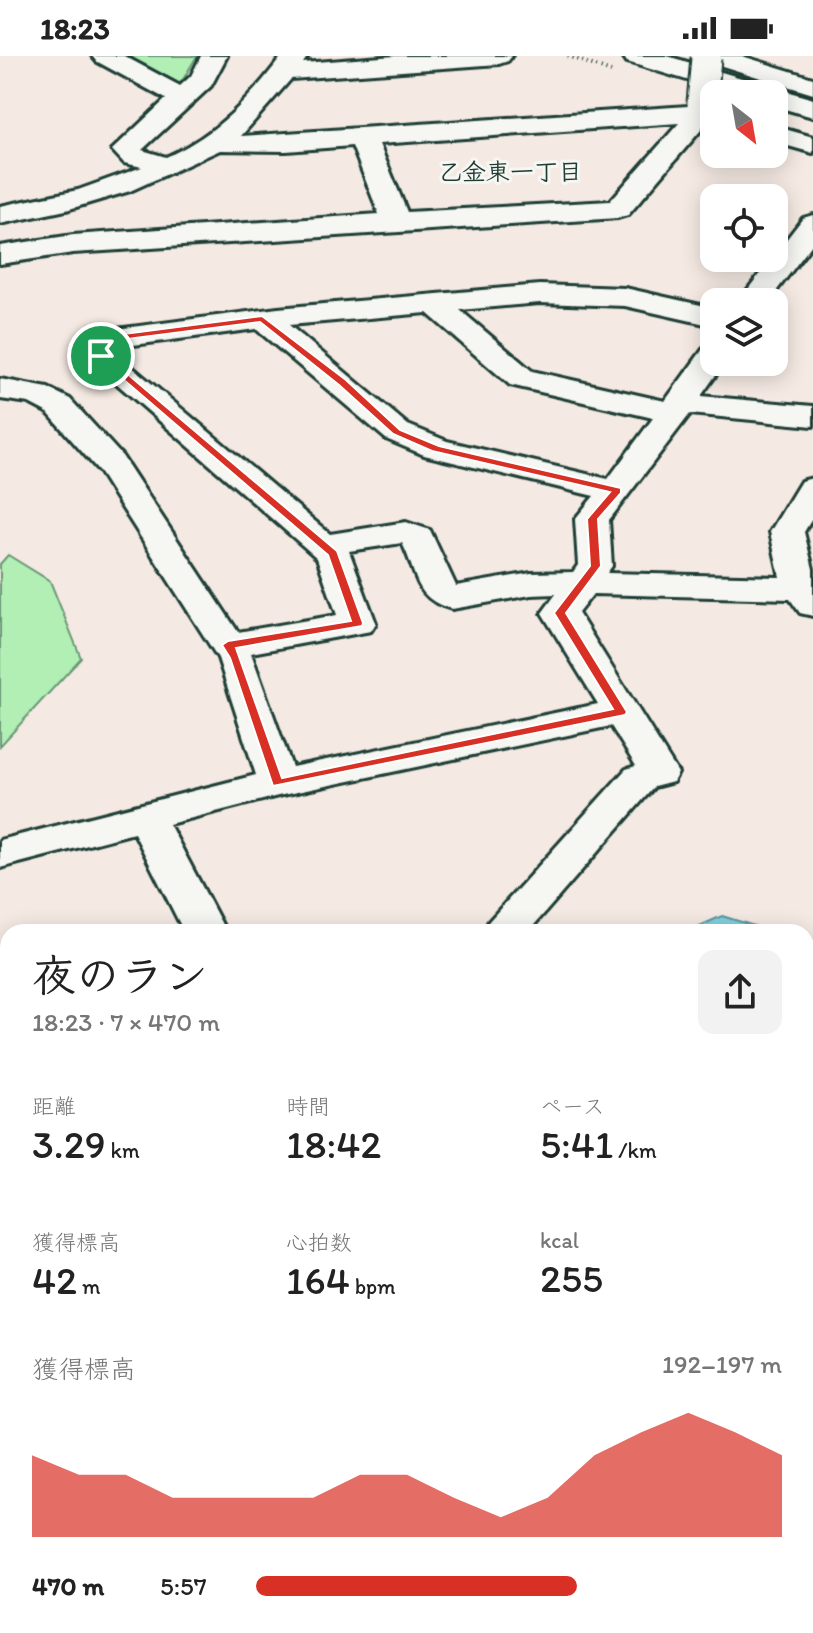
<!DOCTYPE html>
<html lang="ja">
<head>
<meta charset="utf-8">
<style>
  :root { --surface:#fff; --page:#f2f2f2; --text:#222; --muted:#767676; --accent:#d93025 }
  body { margin:0; font-family:Itim,"Klee One",sans-serif; background:var(--page); color:var(--text); height:100vh; display:flex; flex-direction:column; font-size:30px; white-space:nowrap }
  * { box-sizing:border-box; margin:0 }
  p { font-size:26px; color:var(--muted) }
  .icon { flex:none; width:44px; height:44px; fill:none; stroke:currentColor; stroke-width:2; stroke-linecap:round; stroke-linejoin:round }
  .map { position:relative; flex:1; overflow:hidden }
  .panel { position:absolute; left:0px; top:868px; width:814px; height:710px; display:flex; flex-direction:column; background:var(--surface); border-radius:24px 24px 0 0; box-shadow:0 4px 20px #0003 }
  .panel>* { flex:none }
  .needle { width:52px; rotate:149deg }
  .buttons { position:absolute; left:700px; top:24px; display:grid; gap:16px }
  .buttons a { display:grid; place-items:center; width:88px; height:88px; border-radius:16px; background:var(--surface); box-shadow:0 4px 20px #0003; font-size:40px }
  .pin { position:absolute; display:grid; place-items:center; width:68px; height:68px; color:#fff; margin:-34px; border:4px solid #fff; border-radius:50%; box-shadow:0 2px 8px #0007 }
  .round { display:grid; place-items:center; flex:none; width:84px; height:84px; border-radius:16px; background:var(--page) }
  .headline { display:flex; align-items:center; justify-content:space-between; height:136px; padding:0 32px }
  h1 { font-size:44px; font-weight:600; line-height:60px }
  .figures { display:grid; grid-template-columns:repeat(3,1fr); gap:12px; height:136px; padding:8px 32px }
  .figures div { display:grid; align-content:center }
  .figures b { font-size:40px; font-weight:600 }
  .figures small { font-size:22px; font-weight:400 }
  .figures p { font-size:22px }
  .chart { height:224px; padding:16px 32px }
  .chart p { display:flex; justify-content:space-between }
  .chart svg { width:100%; height:144px; margin-top:8px; fill:var(--accent); opacity:.7 }
  ul { padding:0 32px; list-style:none; font-size:26px }
  li { display:grid; grid-template-columns:128px 96px 1fr; align-items:center; height:60px }
  li i { height:20px; border-radius:10px; background:var(--accent) }
  .status { display:flex; justify-content:space-between; align-items:center; height:56px; padding:0 40px; background:var(--surface); direction:ltr }
  .status svg { height:22px; fill:currentColor }
  .map>svg:first-child { display:block }
</style>
</head>
<body>
<div class="status"><b>18:23</b><svg viewBox="0 0 49 12"><path d="M0 12V9h3v3zM5 12V6h3v6zM10 12V3h3v9zM15 12V0h3v12zM26 1h20v11H26zM47 4h2v5h-2z"/></svg></div>
<div class="map">
<svg width="813" height="1577" viewBox="0 0 813 1577">
  <rect width="100%" height="100%" fill="#f5eae3"/>
  <filter id="ink" filterUnits="userSpaceOnUse"><feTurbulence type="fractalNoise" baseFrequency=".0125" numOctaves="2"/><feDisplacementMap in="SourceGraphic" scale="16" xChannelSelector="R" yChannelSelector="G"/><feConvolveMatrix kernelMatrix="1 2 1 2 8 2 1 2 1" color-interpolation-filters="sRGB"/></filter>
  <g filter="url(#ink)">
    <path fill="#b1efb5" stroke="#689674" stroke-width="2" d="M 124,0 L 197,0 L 181,27 L 172,27 Z
      M 8,499 L 50,525 L 81,602 L 0,690 L 0,508 Z"/>
    <path fill="#82d0e1" stroke="#5a959c" stroke-width="2" d="M 722,860 L 774,876 L 686,876 Z
      M 806,886 L 813,888 L 813,1577 L 249,1577 L 252,1570 L 806,1570 Z"/>
    <g fill="none" stroke-linecap="round" stroke-linejoin="round">
      <defs>
        <path id="street" d="M 92,0 L 124,0 L 180,30 L 191,20 L 201,0 L 227,0 L 211,30 L 142,94 L 166,101 C 216,79 250,43 282,0 L 308,0 L 303,7 L 395,0 L 512,0 L 508,5 L 499,8 L 291,23 L 241,80 L 688,50 L 693,41 L 711,41 L 714,53 L 701,74 L 628,159 L 618,162 L 73,197 L 0,208 L 0,190 L 73,179 L 379,158 L 352,90 L 286,95 L 220,94 L 130,135 L 66,154 L 0,168 L 0,150 L 78,134 L 142,111 L 124,107 L 112,94 L 166,43 L 96,5 ZM 679,67 L 610,145 L 407,156 L 379,88 Z
          M 702,0 L 742,0 L 813,22 L 813,38 L 706,5 Z
          M 774,70 L 813,81 L 813,97 L 774,86 Z
          M 813,159 L 813,187 L 768,246 L 738,246 L 803,162 Z
          M 540,229 L 625,232 L 714,252 L 714,270 L 625,250 L 540,247 L 460,254 L 532,315 L 665,345 L 703,293 L 714,291 L 714,306 L 725,306 L 701,340 L 813,350 L 813,370 L 690,358 L 609,464 L 612,510 L 607,517 L 780,521 L 770,476 L 801,425 L 813,422 L 813,461 L 804,476 L 813,513 L 813,560 L 800,557 L 790,543 L 593,538 L 578,557 L 678,717 L 673,726 L 654,731 L 528,876 L 483,876 L 489,865 L 626,713 L 636,710 L 611,670 L 278,740 L 169,768 L 226,876 L 184,876 L 134,777 L 0,812 L 0,784 L 256,719 L 218,602 L 98,414 L 48,357 L 29,347 L 0,343 L 0,323 L 48,332 L 70,343 L 122,400 L 238,576 L 337,559 L 317,502 L 85,300 L 105,275 L 116,273 L 278,252 ZM 427,257 L 510,329 L 653,362 L 608,423 L 447,385 L 408,369 L 289,269 ZM 256,273 L 386,383 L 424,399 L 594,440 L 575,463 L 578,509 L 573,516 L 531,517 L 456,530 L 430,474 L 406,466 L 330,478 L 118,299 L 126,290 ZM 402,487 C 418,518 413,543 452,553 L 531,539 L 556,538 L 542,557 L 598,648 L 292,711 L 251,597 L 371,575 L 376,567 L 349,495 Z
          M 8,977 L 8,1011 L 0,1013 L 0,979 Z
          M 8,1196 L 8,1236 L 0,1238 L 0,1198 Z
          M 8,1451 L 8,1499 L 0,1502 L 0,1454 Z"/>
        <path id="secondary" d="M 623,0 L 667,0 L 813,43 L 813,61 L 774,50 L 774,38 L 733,38 L 627,6 Z"/>
      </defs>
      <use href="#street" stroke="#1f3d34" stroke-width="6"/>
      <use href="#secondary" stroke="#1f3d34" stroke-width="6"/>
      <path stroke="#1f3d34" stroke-width="4" stroke-dasharray="1 4" stroke-linecap="butt" d="M 568,0 L 611,16"/>
      <use href="#street" fill="#f6f6f2" fill-rule="evenodd"/>
      <use href="#secondary" fill="#f6f6f2" fill-rule="evenodd"/>
      <defs>
        <path id="street-bridge" d="M 702,47 L 706,2"/>
      </defs>
      <use href="#street-bridge" stroke="#1f3d34" stroke-width="33" stroke-linecap="butt"/>
      <use href="#street-bridge" stroke="#f6f6f2" stroke-width="29"/>
    </g>
  </g>
  <path fill="#d93025" stroke="#fff" stroke-width="2" fill-rule="evenodd" d="M 262,260 L 346,324 L 400,374 L 439,390 L 621,432 L 621,437 L 598,463 L 601,510 L 566,557 L 627,656 L 625,659 L 273,730 L 230,602 L 222,589 L 228,585 L 351,565 L 328,499 L 96,300 L 116,279 ZM 260,266 L 339,329 L 393,378 L 432,395 L 610,436 L 587,463 L 590,510 L 554,557 L 613,653 L 282,722 L 236,592 L 362,570 L 363,567 L 337,495 L 106,300 L 120,284 Z"/>
  <g text-anchor="middle" dominant-baseline="central" stroke-width="6" stroke-linejoin="round" paint-order="stroke">
    <g font-size="24" font-weight="bold" fill="#1f3d34" stroke="#f6f6f2">
      <text x="510" y="115">乙金東一丁目</text>
    </g>
  </g>
</svg>
<div class="buttons">
<a><svg class="needle" viewBox="-14 -14 28 28"><path d="M0-13l5 13h-10z" fill="#e53935"/><path d="M0 13l5-13h-10z" fill="#767676"/></svg></a>
<a><svg class="icon" aria-label="locate" viewBox="0 0 24 24"><circle cx="12" cy="12" r="6"/><path d="M12 2v4M12 18v4M2 12h4M18 12h4"/></svg></a>
<a><svg class="icon" aria-label="layers" viewBox="0 0 24 24"><path d="M12 4l9 5-9 5-9-5zM3 14l9 5 9-5"/></svg></a>
</div>
<div class="pin" style="left:101px;top:300px;background:#1e9e55"><svg class="icon" aria-label="arrive" viewBox="0 0 24 24"><path d="M6 21V4h12l-3 4 3 4H6"/></svg></div>
<section class="panel">
<div class="headline"><div><h1>夜のラン</h1><p>18:23 · 7 × 470 m</p></div><a class="round"><svg class="icon" aria-label="share" viewBox="0 0 24 24"><path d="M12 15V3M7 8l5-5 5 5M5 13v7h14v-7"/></svg></a></div>
<div class="figures">
<div><p>距離</p><b>3.29<small> km</small></b></div>
<div><p>時間</p><b>18:42</b></div>
<div><p>ペース</p><b>5:41<small> /km</small></b></div>
</div>
<div class="figures">
<div><p>獲得標高</p><b>42<small> m</small></b></div>
<div><p>心拍数</p><b>164<small> bpm</small></b></div>
<div><p>kcal</p><b>255</b></div>
</div>
<div class="chart"><p><span>獲得標高</span>192–197 m</p>
<svg viewBox="0 0 160 44" preserveAspectRatio="none"><path d="M0 44V19L10 25L20 25L30 32L40 32L50 32L60 32L70 25L80 25L90 32L100 38L110 32L120 19L130 12L140 6L150 12L160 19V44z"/></svg>
</div>
<ul>
<li><b>470 m</b>5:57<i style="width:61%"></i></li>
</ul>
</section>
</div>
</body>
</html>
